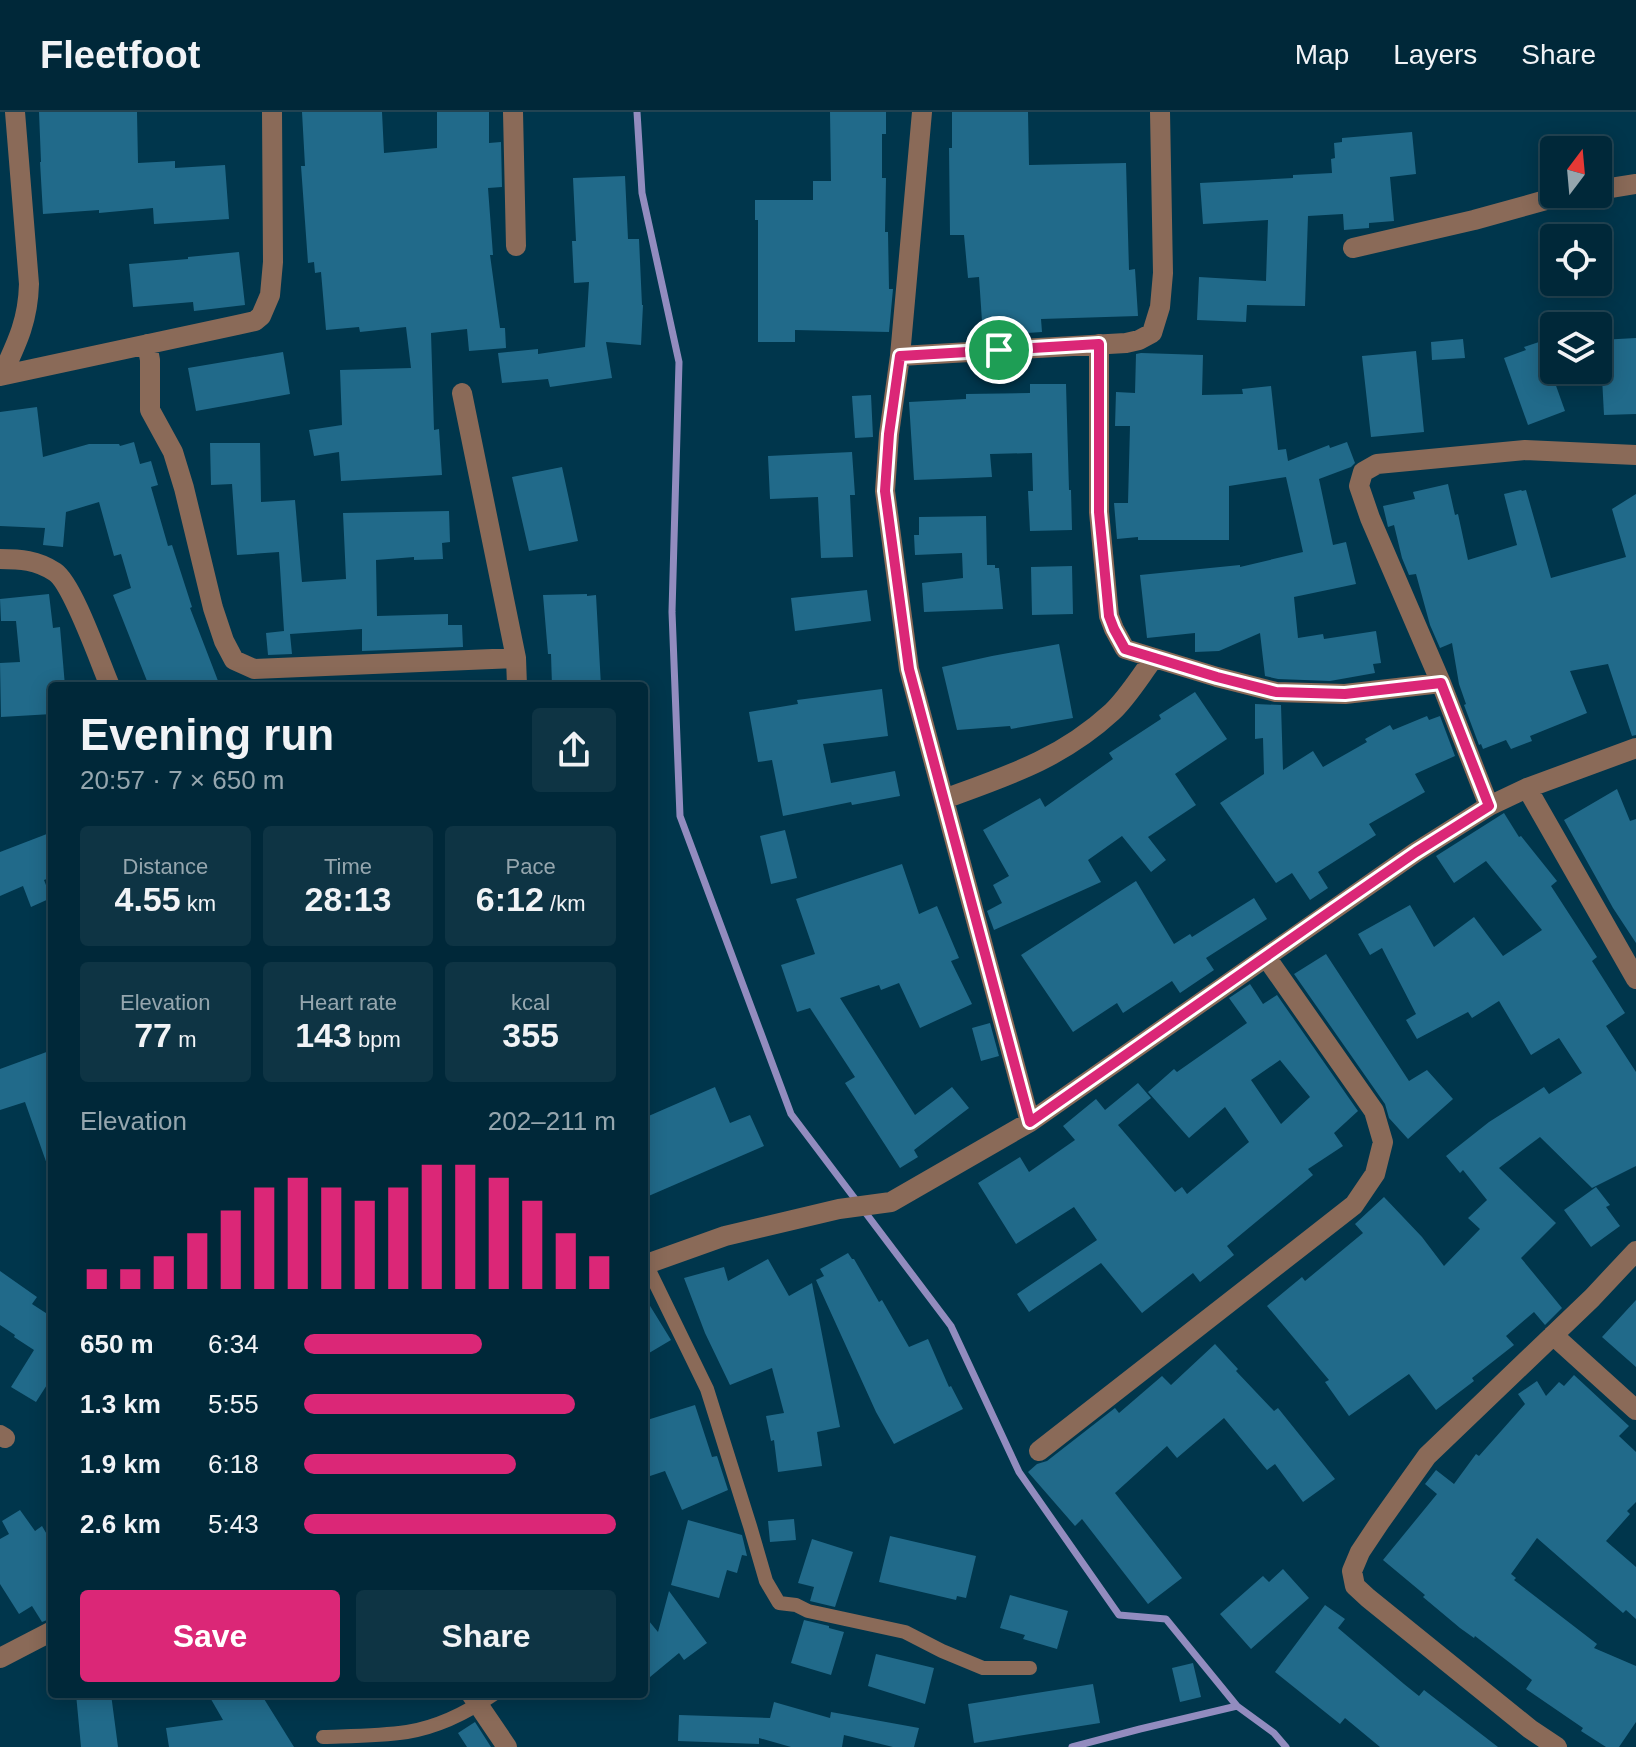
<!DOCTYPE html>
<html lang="en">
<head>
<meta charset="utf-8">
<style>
  :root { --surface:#002839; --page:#0e3444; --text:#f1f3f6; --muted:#95a6ae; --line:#224453; --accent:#db2777 }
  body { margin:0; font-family:Arial,sans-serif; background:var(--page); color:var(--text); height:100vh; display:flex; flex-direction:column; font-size:30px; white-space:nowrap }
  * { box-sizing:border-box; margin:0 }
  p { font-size:26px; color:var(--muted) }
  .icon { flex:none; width:44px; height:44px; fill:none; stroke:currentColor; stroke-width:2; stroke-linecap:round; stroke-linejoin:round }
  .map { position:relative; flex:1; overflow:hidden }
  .drawer { position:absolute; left:48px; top:570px; width:600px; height:1016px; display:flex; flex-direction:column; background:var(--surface); border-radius:8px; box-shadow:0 4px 20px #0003,0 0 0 2px var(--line) }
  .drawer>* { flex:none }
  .needle { width:52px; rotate:16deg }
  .controls { position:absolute; left:1540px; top:24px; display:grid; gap:16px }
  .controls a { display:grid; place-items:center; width:72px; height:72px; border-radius:8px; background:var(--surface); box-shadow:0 4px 20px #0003,0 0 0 2px var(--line); font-size:40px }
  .pin { position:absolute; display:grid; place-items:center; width:68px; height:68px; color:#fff; margin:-34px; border:4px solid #fff; border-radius:50%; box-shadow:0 2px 8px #0007 }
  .round { display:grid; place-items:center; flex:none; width:84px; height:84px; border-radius:8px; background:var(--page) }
  .headline { display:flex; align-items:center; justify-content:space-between; height:136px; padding:0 32px }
  h1 { font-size:44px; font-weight:800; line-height:60px }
  .stats { display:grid; grid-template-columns:repeat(3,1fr); gap:12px; height:136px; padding:8px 32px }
  .stats div { display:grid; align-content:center; border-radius:8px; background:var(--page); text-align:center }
  .stats b { font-size:34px; font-weight:800 }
  .stats small { font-size:22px; font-weight:400 }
  .stats p { font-size:22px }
  .chart { height:224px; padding:16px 32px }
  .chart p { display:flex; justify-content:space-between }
  .chart svg { width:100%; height:144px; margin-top:8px; stroke:var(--accent); stroke-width:6 }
  .button { display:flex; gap:16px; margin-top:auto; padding:16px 32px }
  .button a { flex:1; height:92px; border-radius:8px; background:var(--accent); color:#fff; font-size:32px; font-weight:800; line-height:92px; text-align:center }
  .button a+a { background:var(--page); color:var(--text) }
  ul { padding:0 32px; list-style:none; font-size:26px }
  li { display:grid; grid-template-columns:128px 96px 1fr; align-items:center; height:60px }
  li i { height:20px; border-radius:10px; background:var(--accent) }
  header { display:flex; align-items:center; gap:48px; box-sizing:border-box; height:112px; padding:0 40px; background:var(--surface); border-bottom:2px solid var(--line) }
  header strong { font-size:38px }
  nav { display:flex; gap:44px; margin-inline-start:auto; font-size:28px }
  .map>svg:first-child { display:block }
</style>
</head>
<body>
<header>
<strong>Fleetfoot</strong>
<nav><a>Map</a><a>Layers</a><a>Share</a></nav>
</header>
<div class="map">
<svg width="1636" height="1635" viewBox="0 0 1636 1635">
  <rect width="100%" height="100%" fill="#00364c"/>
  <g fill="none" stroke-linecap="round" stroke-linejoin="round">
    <path stroke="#928cbf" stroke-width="7" d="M 637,0 L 642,81 L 679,250 L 672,500 L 680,704 L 791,1002 L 951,1214 L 1019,1360 L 1119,1503 L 1166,1507 L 1237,1594 L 1274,1621 L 1286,1635
      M 1072,1635 L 1140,1617 L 1237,1594"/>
  </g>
  <path fill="#216a8a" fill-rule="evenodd" d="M 39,0 L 137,0 L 138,51 L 175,49 L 175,56 L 225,53 L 229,107 L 154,112 L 153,96 L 99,101 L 99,98 L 43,102 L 40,50 L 41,50 Z
    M 302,0 L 382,0 L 384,41 L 437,36 L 437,0 L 489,0 L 489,31 L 501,30 L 502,75 L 488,76 L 493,143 L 490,143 L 500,216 L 505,216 L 506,236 L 469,239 L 467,217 L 431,221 L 434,318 L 439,317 L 442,363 L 341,369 L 339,340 L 314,344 L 309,318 L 342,313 L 340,258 L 411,256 L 406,215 L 360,220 L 359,215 L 326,218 L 321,160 L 315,161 L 314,150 L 308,151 L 301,54 L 305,54 Z
    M 830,0 L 886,0 L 886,22 L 882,22 L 882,66 L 886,66 L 885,120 L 888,120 L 889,177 L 893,177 L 889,220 L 795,218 L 795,230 L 758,230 L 758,108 L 755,108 L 755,88 L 813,88 L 813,69 L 831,69 Z
    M 952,0 L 1028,0 L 1029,53 L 1126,51 L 1129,158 L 1135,157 L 1138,204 L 1041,207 L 1042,220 L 983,224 L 979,165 L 968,166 L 964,123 L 950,123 L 949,36 L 952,36 Z
    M 1412,20 L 1416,62 L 1390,65 L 1394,109 L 1369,111 L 1369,116 L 1344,118 L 1343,102 L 1308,104 L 1305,194 L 1247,193 L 1246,210 L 1197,208 L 1199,165 L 1266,169 L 1268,108 L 1203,112 L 1200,71 L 1293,66 L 1293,63 L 1332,61 L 1331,47 L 1335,46 L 1334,31 L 1342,30 L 1342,26 Z
    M 625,64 L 628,127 L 639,127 L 642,193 L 643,193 L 641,233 L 606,230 L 612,266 L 550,275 L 548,267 L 502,271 L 498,241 L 538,237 L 538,242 L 585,235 L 589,170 L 574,171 L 572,129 L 576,129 L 573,66 Z
    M 239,140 L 245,193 L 194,199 L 193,190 L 133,195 L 129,152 L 188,147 L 188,145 Z
    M 1636,226 L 1636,302 L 1604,303 L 1600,228 Z
    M 1463,227 L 1465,246 L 1432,248 L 1431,230 Z
    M 1554,229 L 1554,268 L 1565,299 L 1528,313 L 1504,246 L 1526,238 L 1524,235 L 1539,230 Z
    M 1416,239 L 1424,320 L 1371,325 L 1362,244 Z
    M 283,240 L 290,282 L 196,299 L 188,256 Z
    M 1141,241 L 1203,243 L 1202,283 L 1243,282 L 1242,277 L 1271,274 L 1278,338 L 1286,337 L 1288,349 L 1329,333 L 1330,336 L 1347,330 L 1355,351 L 1351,355 L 1319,367 L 1333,433 L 1346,430 L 1356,472 L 1294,485 L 1298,526 L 1323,522 L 1324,527 L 1376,519 L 1381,551 L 1373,552 L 1375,561 L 1330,569 L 1278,567 L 1265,564 L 1260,521 L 1219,539 L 1195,540 L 1195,521 L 1147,526 L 1140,463 L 1240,453 L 1240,455 L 1303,440 L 1286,365 L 1229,374 L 1229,428 L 1138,428 L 1138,425 L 1117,427 L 1114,391 L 1128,391 L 1130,314 L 1115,314 L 1116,280 L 1135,281 L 1136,242 Z
    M 1030,272 L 1066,272 L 1069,378 L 1071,378 L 1072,418 L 1030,419 L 1028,379 L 1033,379 L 1032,341 L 990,342 L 992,365 L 914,368 L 909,290 L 966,287 L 966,282 L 1030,281 Z
    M 871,283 L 873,325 L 855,326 L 852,284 Z
    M 37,295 L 43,345 L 89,332 L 119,332 L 120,334 L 134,330 L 140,352 L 151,349 L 158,373 L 151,375 L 168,434 L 172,433 L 192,495 L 190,496 L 220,574 L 149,574 L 113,483 L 131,476 L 121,442 L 114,444 L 99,390 L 66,400 L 63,435 L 43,433 L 45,416 L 0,414 L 0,300 Z
    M 210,331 L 260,331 L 261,390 L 295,388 L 302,470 L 346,467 L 343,401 L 449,399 L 450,430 L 442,431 L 443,447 L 414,448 L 414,445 L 376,448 L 377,504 L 448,502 L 448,513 L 462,513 L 463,535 L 362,539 L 362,517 L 290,522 L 292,542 L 268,543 L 266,521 L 284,519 L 279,440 L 237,443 L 232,372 L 211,373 Z
    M 852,340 L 855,383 L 850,383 L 853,445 L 821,446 L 818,385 L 770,387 L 768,344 Z
    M 562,355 L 578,429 L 529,439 L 512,365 Z
    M 1448,372 L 1455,403 L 1458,402 L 1468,448 L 1517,433 L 1504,382 L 1521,378 L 1522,379 L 1526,378 L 1551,466 L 1626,445 L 1612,397 L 1636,382 L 1636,623 L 1632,624 L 1608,552 L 1570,559 L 1587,601 L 1530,624 L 1532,629 L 1511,637 L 1506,628 L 1483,637 L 1481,632 L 1479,633 L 1464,593 L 1466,592 L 1459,572 L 1452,531 L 1440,536 L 1430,513 L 1416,462 L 1409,463 L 1402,446 L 1394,413 L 1388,415 L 1383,394 L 1415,387 L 1413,380 Z
    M 986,404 L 987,453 L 995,453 L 995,456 L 999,456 L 1003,497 L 924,500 L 922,471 L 963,466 L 962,441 L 915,443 L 914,423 L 919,423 L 919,405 Z
    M 1072,454 L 1073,502 L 1032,503 L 1031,455 Z
    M 867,478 L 871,509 L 795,519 L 791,486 Z
    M 49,482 L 53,516 L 60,515 L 65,574 L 52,574 L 52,602 L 1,605 L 0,551 L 20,550 L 16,509 L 1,509 L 0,487 Z
    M 587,482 L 587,484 L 596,483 L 601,574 L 552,574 L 551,542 L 548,542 L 543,483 Z
    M 1059,532 L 1073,606 L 1011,617 L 1010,614 L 957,618 L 942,555 L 992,544 Z
    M 882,577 L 888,624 L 823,632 L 831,671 L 895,659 L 900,684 L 852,693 L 851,690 L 783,704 L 772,648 L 758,650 L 749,600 L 798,592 L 797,588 Z
    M 1195,580 L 1227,627 L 1175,662 L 1196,693 L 1148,725 L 1166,748 L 1151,760 L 1122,724 L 1088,748 L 1101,770 L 994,818 L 987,799 L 1002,791 L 993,773 L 1009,764 L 983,718 L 1040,686 L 1045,695 L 1113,647 L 1109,641 L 1161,607 L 1159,603 Z
    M 1255,592 L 1281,593 L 1283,658 L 1313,639 L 1323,655 L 1367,630 L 1365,627 L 1390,613 L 1393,618 L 1427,604 L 1429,608 L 1440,604 L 1455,644 L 1415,662 L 1425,680 L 1369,712 L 1376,723 L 1318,760 L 1328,776 L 1310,788 L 1292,761 L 1276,771 L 1220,691 L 1264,662 L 1263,626 L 1255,627 Z
    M 1617,677 L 1630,709 L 1636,707 L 1636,831 L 1613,796 L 1564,708 Z
    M 1504,701 L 1519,725 L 1521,724 L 1557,769 L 1551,774 L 1597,845 L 1592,849 L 1625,901 L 1606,914 L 1636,960 L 1636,1054 L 1592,1076 L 1540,1025 L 1499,1056 L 1556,1111 L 1521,1146 L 1562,1196 L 1545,1213 L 1534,1200 L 1506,1224 L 1514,1233 L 1472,1266 L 1474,1269 L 1436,1298 L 1409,1262 L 1349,1304 L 1325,1270 L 1329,1268 L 1267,1194 L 1302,1165 L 1305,1169 L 1363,1121 L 1355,1112 L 1384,1085 L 1422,1125 L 1444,1154 L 1480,1117 L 1468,1106 L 1487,1088 L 1463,1058 L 1460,1061 L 1446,1044 L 1489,1010 L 1544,975 L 1549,982 L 1582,961 L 1559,926 L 1531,943 L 1499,889 L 1472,906 L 1468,900 L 1417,927 L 1406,908 L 1416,902 L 1382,836 L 1370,843 L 1358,822 L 1410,793 L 1434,835 L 1474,805 L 1503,844 L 1542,818 L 1486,749 L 1454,771 L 1436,744 Z
    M 785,718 L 797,766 L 771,772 L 760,724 Z
    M 52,720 L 52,765 L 44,768 L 51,786 L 31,795 L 23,774 L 0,784 L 0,740 Z
    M 902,752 L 919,802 L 937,794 L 959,846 L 951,849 L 972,892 L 920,916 L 899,871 L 881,878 L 879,873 L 840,886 L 915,1003 L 952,975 L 969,996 L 914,1038 L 918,1045 L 900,1056 L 845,971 L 855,965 L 810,896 L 797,900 L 781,853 L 815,842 L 796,787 Z
    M 1136,769 L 1174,832 L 1190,822 L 1192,825 L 1254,786 L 1267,807 L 1206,846 L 1214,858 L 1180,881 L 1172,869 L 1123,901 L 1117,891 L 1073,920 L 1021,843 Z
    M 1326,842 L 1409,969 L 1427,958 L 1453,987 L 1408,1027 L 1389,1006 L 1385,992 L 1294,862 Z
    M 1250,872 L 1263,892 L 1277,883 L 1358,999 L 1334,1021 L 1343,1034 L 1308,1057 L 1313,1063 L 1227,1134 L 1234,1143 L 1200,1170 L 1193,1161 L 1142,1201 L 1101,1151 L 1029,1200 L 1017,1182 L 1097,1128 L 1074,1095 L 1016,1132 L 978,1071 L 1020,1045 L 1029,1060 L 1075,1028 L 1063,1014 L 1096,987 L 1105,998 L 1138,971 L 1151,986 L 1118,1013 L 1175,1080 L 1182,1075 L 1187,1082 L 1249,1030 L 1225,995 L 1189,1026 L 1148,980 L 1174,957 L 1177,960 L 1247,911 L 1229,886 ZM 1280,948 L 1310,985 L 1281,1012 L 1251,968 Z
    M 990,911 L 999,944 L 981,949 L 972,916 Z
    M 52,938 L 52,1058 L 49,1058 L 25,990 L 0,998 L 0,957 Z
    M 715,975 L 730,1011 L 750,1003 L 764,1034 L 644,1086 L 644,1006 Z
    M 1596,1075 L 1610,1093 L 1606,1095 L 1620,1114 L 1591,1135 L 1564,1098 Z
    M 848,1141 L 852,1147 L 854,1147 L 879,1190 L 882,1188 L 909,1235 L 928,1227 L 949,1275 L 951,1274 L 963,1297 L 894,1332 L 876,1300 L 816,1168 L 824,1164 L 820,1157 Z
    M 768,1147 L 789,1184 L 812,1171 L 840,1315 L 817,1320 L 822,1354 L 778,1360 L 774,1328 L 771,1329 L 766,1304 L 784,1301 L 772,1256 L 730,1273 L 705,1221 L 684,1166 L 724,1155 L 728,1169 Z
    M 0,1159 L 37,1185 L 32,1192 L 52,1205 L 52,1265 L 36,1290 L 11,1275 L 34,1238 L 14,1225 L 15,1223 L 0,1213 Z
    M 644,1184 L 671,1228 L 644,1244 Z
    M 1636,1188 L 1636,1255 L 1602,1225 Z
    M 1215,1232 L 1238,1257 L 1236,1259 L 1274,1299 L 1278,1296 L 1335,1367 L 1303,1390 L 1275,1352 L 1267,1358 L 1224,1306 L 1177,1346 L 1167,1334 L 1115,1381 L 1182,1466 L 1148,1492 L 1082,1407 L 1075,1414 L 1028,1360 L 1037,1352 L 1047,1349 L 1115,1296 L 1119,1301 L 1162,1264 L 1171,1273 Z
    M 1574,1263 L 1629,1314 L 1619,1324 L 1636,1340 L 1636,1390 L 1627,1399 L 1630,1402 L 1606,1429 L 1636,1455 L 1636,1507 L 1626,1498 L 1623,1501 L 1537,1426 L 1511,1462 L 1516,1466 L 1514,1468 L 1597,1532 L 1594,1536 L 1636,1554 L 1636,1610 L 1619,1635 L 1606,1635 L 1581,1619 L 1583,1616 L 1526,1577 L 1532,1568 L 1475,1524 L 1474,1526 L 1460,1516 L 1423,1485 L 1425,1483 L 1383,1448 L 1437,1382 L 1425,1372 L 1436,1358 L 1454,1372 L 1476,1342 L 1479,1344 L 1525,1292 L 1518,1282 L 1537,1269 L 1546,1284 L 1559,1270 L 1564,1274 Z
    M 695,1293 L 712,1345 L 717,1344 L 728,1378 L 682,1398 L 665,1359 L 644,1366 L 644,1309 Z
    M 20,1398 L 35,1419 L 42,1414 L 52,1431 L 52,1506 L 42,1510 L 32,1494 L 19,1502 L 0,1472 L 0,1427 L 9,1422 L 2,1409 Z
    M 794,1407 L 796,1428 L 770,1430 L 768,1409 Z
    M 688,1408 L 742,1423 L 747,1444 L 742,1443 L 737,1461 L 727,1458 L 719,1486 L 671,1473 Z
    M 890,1424 L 976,1444 L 966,1486 L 957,1484 L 956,1488 L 879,1470 Z
    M 812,1427 L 853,1440 L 835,1495 L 810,1489 L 814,1475 L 798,1471 Z
    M 1283,1457 L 1309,1486 L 1251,1537 L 1220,1502 L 1263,1464 L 1269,1470 Z
    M 669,1479 L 707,1531 L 684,1548 L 679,1541 L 644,1570 L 644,1503 L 658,1520 Z
    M 1010,1483 L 1068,1499 L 1057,1537 L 1023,1527 L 1025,1523 L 1000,1516 Z
    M 1325,1493 L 1345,1507 L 1338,1516 L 1404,1572 L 1419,1584 L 1424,1578 L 1498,1635 L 1380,1635 L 1345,1606 L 1340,1612 L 1275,1560 Z
    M 804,1508 L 829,1514 L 829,1516 L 844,1520 L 831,1563 L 791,1551 Z
    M 876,1542 L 934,1556 L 925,1592 L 868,1574 Z
    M 1193,1551 L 1201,1585 L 1180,1590 L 1172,1556 Z
    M 1093,1572 L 1100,1611 L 974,1631 L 968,1592 Z
    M 76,1582 L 111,1582 L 118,1635 L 81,1635 Z
    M 208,1582 L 261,1582 L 294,1635 L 169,1635 L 166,1616 L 223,1608 Z
    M 774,1590 L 830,1606 L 831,1600 L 919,1616 L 914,1635 L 893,1635 L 844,1623 L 842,1635 L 791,1635 L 759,1626 L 759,1632 L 678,1629 L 679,1603 L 770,1606 Z
    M 475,1610 L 491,1635 L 467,1635 L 458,1621 Z"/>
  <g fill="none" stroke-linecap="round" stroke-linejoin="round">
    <path stroke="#8a6a58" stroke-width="14" d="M 646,1152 L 707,1277 L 750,1414 L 766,1469 L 779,1491 L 796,1493 L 808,1499 L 905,1520 L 942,1539 L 983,1556 L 1030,1556
      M 323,1625 C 351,1624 380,1624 407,1620 C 438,1615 468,1600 494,1582"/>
    <path stroke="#8a6a58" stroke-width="20" d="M 513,0 L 516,134
      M 922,0 L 900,244 L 889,322 L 885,379 L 909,557 L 1030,1010
      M 1598,78 L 1636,72
      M 1353,136 L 1474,108 L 1553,86 L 1577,82
      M 147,232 L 150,248 L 150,298 L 173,340 L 184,376 L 213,496 L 224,529 L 234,548 L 254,557 L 516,546
      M 1099,232 L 1099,400 L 1109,504 L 1114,517 L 1125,537 L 1217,565 L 1276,580 L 1345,582 L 1441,571
      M 900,244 L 1126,231 L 1139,228 L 1152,221 L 1160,195 L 1163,161 L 1160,0
      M 2,263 C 17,231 28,209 29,172 L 15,0
      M 0,264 L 237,213 L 255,209 L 261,204 L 270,183 L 273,150 L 272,0
      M 462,281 L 516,546 L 517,574
      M 0,447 C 20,447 37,448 55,460 C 73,472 100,551 110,574
      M 1527,676 L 1636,867
      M 944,687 C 1007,664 1061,647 1112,600 C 1128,585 1141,563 1154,546
      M 1489,694 L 1441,571 L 1370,406 L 1359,374 L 1363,360 L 1377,352 L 1525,338 L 1636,343
      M 644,1153 L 725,1124 L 839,1097 L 891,1090 L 1030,1010 L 1416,740 L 1489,694 L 1527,676 L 1636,636
      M 1553,1223 L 1636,1298
      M 0,1323 L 5,1326
      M 1039,1339 L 1354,1093 L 1375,1062 L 1383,1030 L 1374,999 L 1266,845
      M 0,1546 L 52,1519
      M 471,1582 L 507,1635
      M 1557,1635 L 1530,1617 L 1368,1486 L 1355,1474 L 1352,1459 L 1360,1440 L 1380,1410 L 1427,1344 L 1592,1186 L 1636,1139"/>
  </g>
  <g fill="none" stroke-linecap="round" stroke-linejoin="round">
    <defs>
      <path id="route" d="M 1099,232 L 1099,400 L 1109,504 L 1114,517 L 1125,537 L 1217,565 L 1276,580 L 1345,582 L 1441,571 L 1489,694 L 1416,740 L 1328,801 L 1030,1010 L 909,557 L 885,379 L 889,322 L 900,244 Z"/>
    </defs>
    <use href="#route" stroke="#fff" stroke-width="16"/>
    <use href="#route" stroke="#db2777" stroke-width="10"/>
  </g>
</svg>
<div class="controls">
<a><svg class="needle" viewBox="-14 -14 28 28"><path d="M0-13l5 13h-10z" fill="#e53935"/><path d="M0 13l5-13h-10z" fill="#95a6ae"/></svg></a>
<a><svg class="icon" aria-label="locate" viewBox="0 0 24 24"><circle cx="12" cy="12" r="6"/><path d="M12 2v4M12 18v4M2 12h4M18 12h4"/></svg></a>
<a><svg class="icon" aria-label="layers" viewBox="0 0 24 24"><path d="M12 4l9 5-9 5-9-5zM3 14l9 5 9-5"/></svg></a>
</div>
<div class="pin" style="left:999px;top:238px;background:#1e9e55"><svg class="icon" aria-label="arrive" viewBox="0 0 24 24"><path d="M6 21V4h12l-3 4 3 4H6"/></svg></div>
<section class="drawer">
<div class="headline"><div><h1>Evening run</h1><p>20:57 · 7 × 650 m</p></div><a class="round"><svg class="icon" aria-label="share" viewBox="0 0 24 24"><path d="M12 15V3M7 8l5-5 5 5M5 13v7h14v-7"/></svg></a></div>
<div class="stats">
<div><p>Distance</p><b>4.55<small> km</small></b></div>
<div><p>Time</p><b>28:13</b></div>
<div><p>Pace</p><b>6:12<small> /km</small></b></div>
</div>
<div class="stats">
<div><p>Elevation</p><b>77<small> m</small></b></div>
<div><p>Heart rate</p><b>143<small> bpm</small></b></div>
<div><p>kcal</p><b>355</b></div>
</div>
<div class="chart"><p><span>Elevation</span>202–211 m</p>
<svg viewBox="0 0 160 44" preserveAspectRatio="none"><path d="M5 44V38M15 44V38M25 44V34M35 44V27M45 44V20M55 44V13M65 44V10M75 44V13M85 44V17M95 44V13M105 44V6M115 44V6M125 44V10M135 44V17M145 44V27M155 44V34"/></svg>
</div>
<ul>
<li><b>650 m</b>6:34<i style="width:57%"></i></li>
<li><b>1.3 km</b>5:55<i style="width:87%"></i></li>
<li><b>1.9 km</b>6:18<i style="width:68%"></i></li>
<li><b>2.6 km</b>5:43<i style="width:100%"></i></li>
</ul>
<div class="button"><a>Save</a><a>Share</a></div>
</section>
</div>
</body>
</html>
